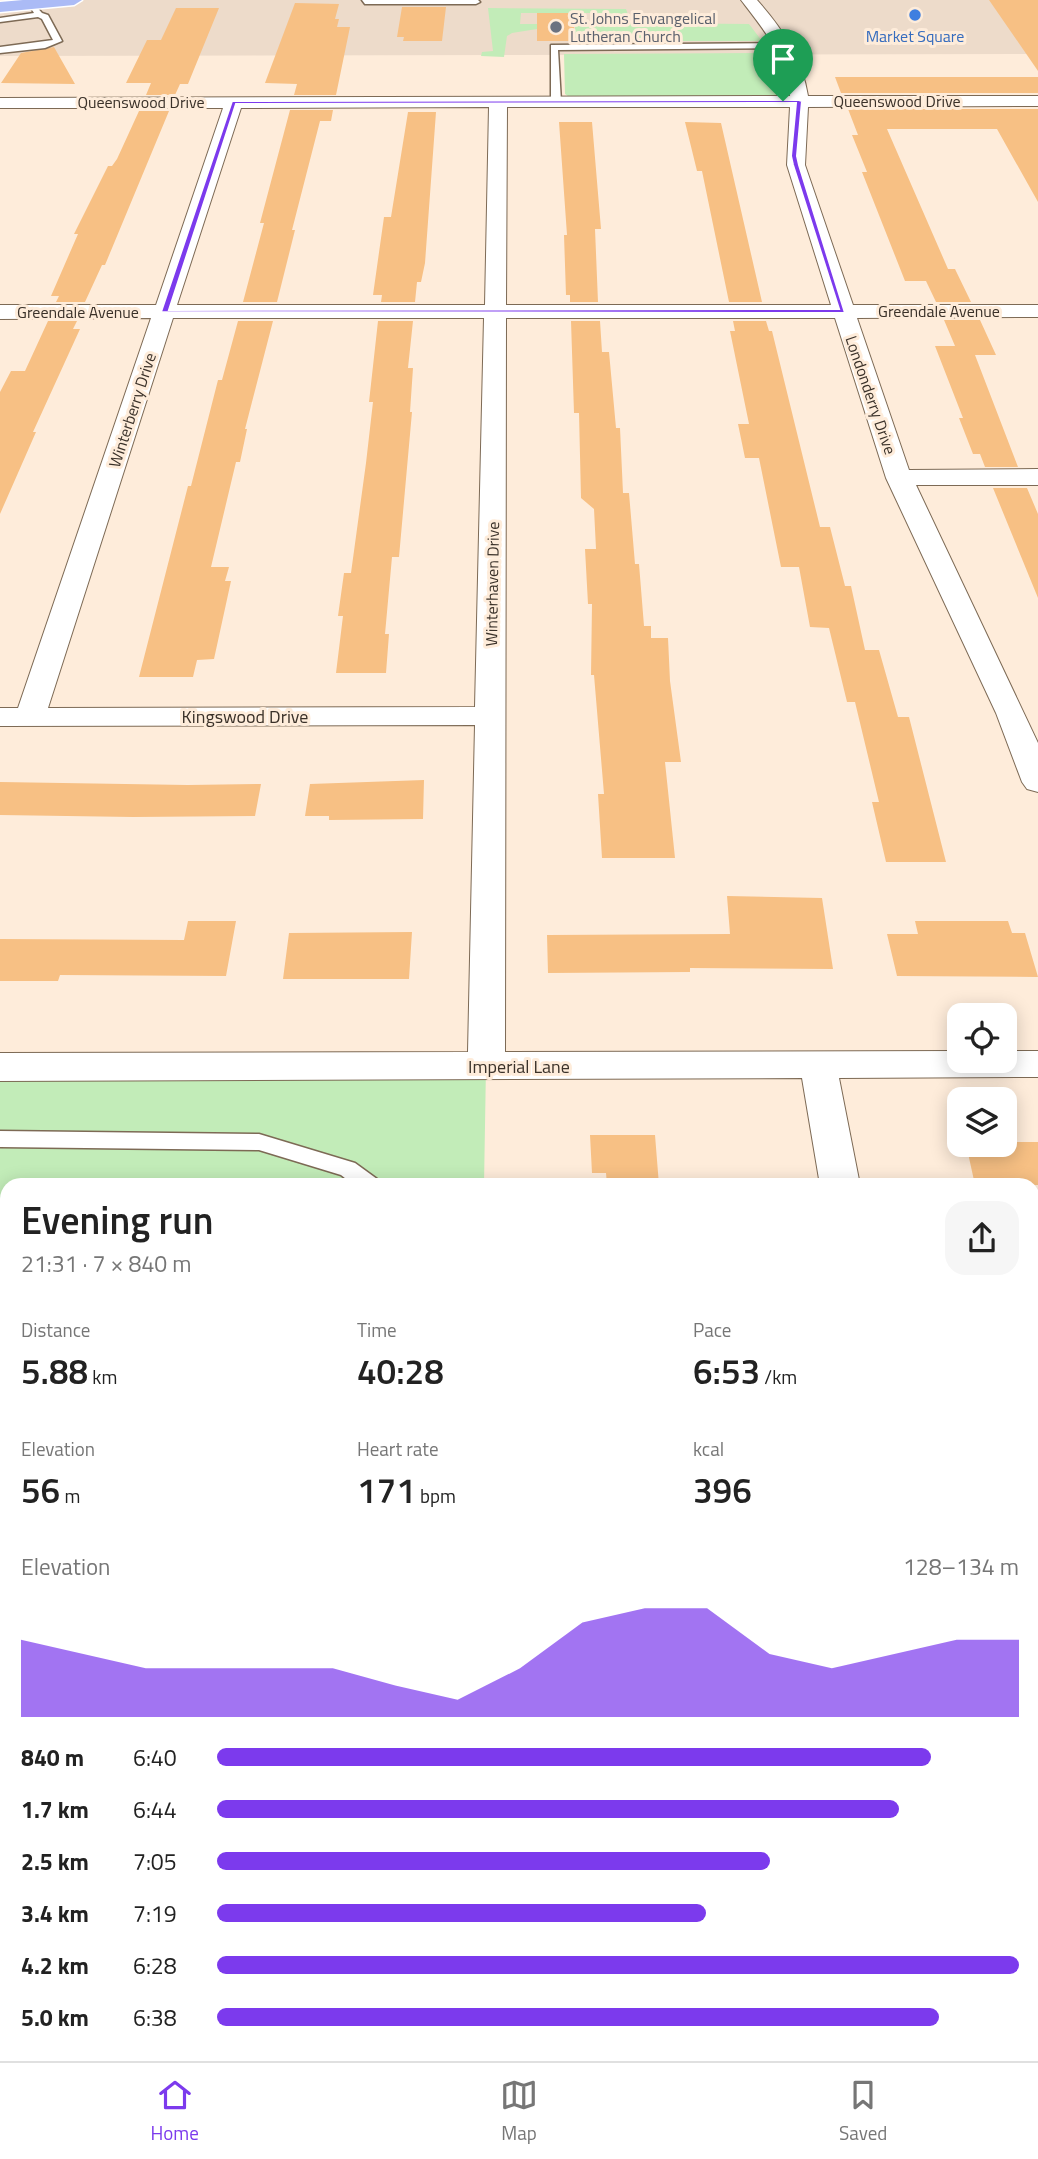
<!DOCTYPE html>
<html lang="en">
<head>
<meta charset="utf-8">
<style>
  :root { --surface:#fff; --page:#f6f6f6; --text:#222; --muted:#767676; --line:#e0e0e0; --accent:#7c3aed }
  body { margin:0; font-family:"Titillium Web",sans-serif; background:var(--page); color:var(--text); height:100vh; display:flex; flex-direction:column; font-size:26px; white-space:nowrap }
  * { box-sizing:border-box; margin:0 }
  p { font-size:23px; color:var(--muted) }
  .icon { flex:none; width:38px; height:38px; fill:none; stroke:currentColor; stroke-width:2; stroke-linecap:round; stroke-linejoin:round }
  .map { position:relative; flex:1; overflow:hidden }
  .details { position:absolute; left:0px; top:1178px; width:1040px; height:884px; display:flex; flex-direction:column; background:var(--surface); border-radius:21px 21px 0 0; box-shadow:0 4px 18px #0003 }
  .details>* { flex:none }
  .fabs { position:absolute; left:947px; top:1003px; display:grid; gap:14px }
  .fabs a { display:grid; place-items:center; width:70px; height:70px; border-radius:14px; background:var(--surface); box-shadow:0 4px 18px #0003; font-size:35px }
  .pin { position:absolute; display:grid; place-items:center; width:60px; height:60px; color:#fff; margin:-72px -30px; border-radius:50% 50% 50% 0; rotate:-45deg; box-shadow:0 0 7px #0007 }
  .pin .icon { rotate:45deg }
  .round { display:grid; place-items:center; flex:none; width:74px; height:74px; border-radius:21px; background:var(--page) }
  .overview { display:flex; align-items:center; justify-content:space-between; height:119px; padding:0 21px }
  h1 { font-size:38px; font-weight:600; line-height:52px }
  .metrics { display:grid; grid-template-columns:repeat(3,1fr); gap:10px; height:119px; padding:7px 21px }
  .metrics div { display:grid; align-content:center }
  .metrics b { font-size:35px; font-weight:600 }
  .metrics small { font-size:19px; font-weight:400 }
  .metrics p { font-size:19px }
  .chart { height:196px; padding:14px 21px }
  .chart p { display:flex; justify-content:space-between }
  .chart svg { width:100%; height:126px; margin-top:7px; fill:var(--accent); opacity:.7 }
  ul { padding:0 21px; list-style:none; font-size:23px }
  li { display:grid; grid-template-columns:112px 84px 1fr; align-items:center; height:52px }
  li i { height:18px; border-radius:9px; background:var(--accent) }
  .menu { display:flex; justify-content:space-around; align-items:center; height:98px; border-top:2px solid var(--line); background:var(--surface); font-size:19px; color:var(--muted) }
  .menu a { display:grid; justify-items:center; gap:4px }
  .menu .current { color:var(--accent) }
  .map>svg:first-child { display:block }
</style>
</head>
<body>
<div class="map">
<svg width="1038" height="2061" viewBox="0 0 1038 2061">
  <rect width="100%" height="100%" fill="#feecda"/>
  <path fill="#eddbca" d="M 73,0 L 1038,0 L 1038,54 L 0,56 L 0,7 Z"/>
  <path fill="#c2ecb8" d="M 488,8 L 626,9 L 631,23 L 749,24 L 762,41 L 575,41 L 575,24 L 609,24 L 608,13 L 521,13 L 520,24 L 537,24 L 537,29 L 512,33 L 507,36 L 504,57 L 481,56 L 482,52 L 493,51 Z
    M 775,49 L 785,70 L 789,93 L 776,97 L 571,98 L 565,94 L 564,54 L 768,53 L 767,50 Z
    M 486,1066 L 484,1185 L 7,1185 L 7,2054 L 905,2054 L 936,2061 L 0,2061 L 0,1067 Z"/>
  <path fill="#f7c084" d="M 989,0 L 1038,0 L 1038,71 Z
    M 295,3 L 339,4 L 335,19 L 339,19 L 337,27 L 350,27 L 336,95 L 294,95 L 297,84 L 265,83 Z
    M 402,7 L 446,7 L 442,41 L 403,41 L 404,37 L 397,37 Z
    M 176,8 L 219,8 L 188,84 L 180,84 L 175,95 L 146,95 L 151,83 L 126,83 L 147,40 L 161,40 Z
    M 537,13 L 573,13 L 575,41 L 537,41 Z
    M 54,47 L 75,84 L 1,83 L 21,53 Z
    M 835,77 L 1038,77 L 1038,93 L 841,93 Z
    M 848,109 L 1038,109 L 1038,202 L 997,129 L 887,129 L 948,269 L 955,269 L 971,302 L 936,302 L 926,281 L 905,281 L 862,172 L 867,172 L 852,135 L 858,135 Z
    M 290,110 L 333,110 L 331,121 L 320,121 L 292,230 L 295,230 L 277,302 L 243,302 L 264,223 L 260,223 Z
    M 139,111 L 169,111 L 105,265 L 102,265 L 85,302 L 56,302 L 59,296 L 51,296 L 78,234 L 74,234 L 108,166 L 112,166 L 117,159 Z
    M 408,112 L 436,112 L 425,263 L 421,282 L 417,282 L 415,302 L 381,302 L 382,295 L 373,295 L 384,217 L 391,217 Z
    M 559,122 L 592,122 L 601,229 L 595,229 L 598,302 L 570,302 L 570,295 L 566,295 L 564,235 L 567,235 Z
    M 685,122 L 721,123 L 762,302 L 729,302 L 702,171 L 697,171 Z
    M 944,320 L 980,320 L 996,355 L 975,355 L 1018,467 L 985,467 L 980,454 L 973,454 L 959,418 L 963,418 L 935,346 L 955,346 Z
    M 48,321 L 77,321 L 73,329 L 80,329 L 33,432 L 36,432 L 0,514 L 0,392 L 11,371 L 25,371 Z
    M 238,321 L 273,321 L 245,429 L 247,429 L 240,462 L 236,462 L 211,567 L 229,567 L 225,581 L 231,581 L 214,659 L 197,660 L 193,677 L 139,677 L 188,486 L 191,486 L 218,380 L 222,380 Z
    M 378,321 L 413,321 L 408,368 L 413,368 L 410,412 L 412,412 L 399,557 L 392,557 L 385,634 L 389,634 L 386,673 L 336,673 L 343,616 L 338,616 L 344,573 L 351,573 L 366,463 L 373,402 L 369,402 Z
    M 571,321 L 600,321 L 602,352 L 609,352 L 616,428 L 620,428 L 623,493 L 629,493 L 635,564 L 639,564 L 644,626 L 651,626 L 651,638 L 668,638 L 670,681 L 681,762 L 665,762 L 675,858 L 602,858 L 598,794 L 604,794 L 594,675 L 591,675 L 592,604 L 588,604 L 585,549 L 596,549 L 594,509 L 581,498 L 579,413 L 574,413 Z
    M 733,321 L 766,321 L 769,331 L 772,331 L 820,527 L 830,527 L 845,586 L 851,586 L 865,650 L 879,650 L 898,717 L 909,717 L 946,862 L 886,862 L 872,802 L 879,802 L 855,702 L 847,702 L 829,628 L 810,627 L 799,567 L 781,567 L 759,458 L 745,458 L 738,424 L 749,424 L 730,331 L 735,331 Z
    M 993,488 L 1027,488 L 1038,514 L 1038,598 Z
    M 424,780 L 423,819 L 329,820 L 329,816 L 305,816 L 310,784 Z
    M 0,782 L 188,785 L 261,784 L 255,816 L 133,817 L 0,815 Z
    M 727,896 L 822,898 L 833,969 L 690,968 L 690,972 L 548,973 L 547,935 L 730,934 Z
    M 188,921 L 236,921 L 226,976 L 60,975 L 58,981 L 0,981 L 0,939 L 184,940 Z
    M 915,921 L 1008,921 L 1012,933 L 1025,933 L 1038,977 L 897,976 L 887,934 L 918,934 Z
    M 412,932 L 409,979 L 283,979 L 289,933 Z
    M 590,1135 L 655,1135 L 659,1185 L 607,1185 L 606,1173 L 592,1173 Z
    M 1004,1142 L 1038,1142 L 1038,1185 L 975,1185 L 966,1144 L 1004,1144 Z"/>
  <g fill="none" stroke-linecap="round" stroke-linejoin="round">
    <defs>
      <path id="service" d="M 362,0 L 478,0 L 480,2 L 476,4 L 365,4 Z
        M 33,3 L 42,13 L 48,15 L 62,41 L 45,48 L 0,53 L 0,47 L 53,40 L 42,19 L 38,17 L 0,22 L 0,18 L 34,13 L 29,5 Z
        M 786,43 L 789,48 L 558,50 L 561,102 L 556,105 L 551,102 L 551,45 Z
        M 0,1131 L 259,1134 L 355,1163 L 377,1179 L 380,1185 L 354,1185 L 341,1175 L 259,1150 L 0,1147 Z
        M 7,2036 L 7,2054 L 21,2054 L 18,2061 L 0,2061 L 0,2037 Z
        M 274,2054 L 381,2054 L 383,2061 L 277,2061 Z
        M 410,2054 L 440,2054 L 440,2061 L 410,2061 Z
        M 643,2054 L 759,2054 L 761,2061 L 641,2061 Z"/>
      <path id="minor" d="M 741,0 L 757,0 C 782,28 802,58 808,96 L 1038,96 L 1038,106 L 808,107 L 805,165 L 853,305 L 1038,305 L 1038,317 L 857,318 L 909,470 L 1038,469 L 1038,485 L 916,485 L 1038,743 L 1038,792 L 1027,789 L 1022,782 L 996,713 L 886,478 L 835,318 L 506,318 L 505,1052 L 959,1051 L 959,1060 L 1004,1060 L 1004,1051 L 1038,1051 L 1038,1077 L 839,1078 L 860,1185 L 820,1185 L 802,1078 L 0,1081 L 0,1053 L 468,1052 L 475,725 L 0,726 L 0,708 L 18,708 L 151,318 L 0,319 L 0,305 L 156,305 L 223,108 L 0,108 L 0,98 L 790,96 C 786,56 765,31 741,0 ZM 489,107 L 485,305 L 177,305 L 241,108 ZM 507,107 L 790,107 L 787,165 L 831,305 L 506,305 ZM 173,318 L 484,318 L 475,707 L 48,708 Z
        M 1032,1573 L 1038,1573 L 1038,1619 L 1032,1619 Z"/>
      <path id="trunk" d="M 23,0 L 82,0 L 74,5 L 0,12 L 0,2 Z"/>
    </defs>
    <use href="#service" stroke="#7d6a55" stroke-width="3"/>
    <use href="#minor" stroke="#7d6a55" stroke-width="2"/>
    <use href="#trunk" stroke="#fff" stroke-width="3"/>
    <use href="#service" fill="#fff" fill-rule="evenodd"/>
    <use href="#minor" fill="#fff" fill-rule="evenodd"/>
    <use href="#trunk" fill="#abbbf6" fill-rule="evenodd"/>
  </g>
  <path fill="#7c3aed" stroke="#fff" stroke-width="2" fill-rule="evenodd" d="M 799,100 L 802,101 L 797,156 L 799,165 L 845,313 L 161,312 L 232,101 ZM 796,103 L 791,156 L 793,165 L 839,309 L 169,310 L 236,104 Z"/>
  <circle fill="#3f7fe0" stroke="#feecda" stroke-width="2.5" cx="915" cy="15" r="7"/>
  <circle fill="#6b7280" stroke="#feecda" stroke-width="2.5" cx="556" cy="27" r="7"/>
  <g text-anchor="middle" dominant-baseline="central" stroke-width="6" stroke-linejoin="round" paint-order="stroke">
    <g font-size="16" fill="#5b616d" stroke="#feecda" text-anchor="start">
      <text x="570" y="18">St. Johns Envangelical<tspan x="570" dy="18">Lutheran Church</tspan></text>
    </g>
    <g font-size="16" fill="#366cbe" stroke="#feecda">
      <text x="915" y="36">Market Square</text>
    </g>
    <g font-size="16" fill="#3a3129" stroke="#feecda">
      <text x="897" y="101">Queenswood Drive</text>
      <text x="141" y="102">Queenswood Drive</text>
      <text x="939" y="311">Greendale Avenue</text>
      <text x="78" y="312">Greendale Avenue</text>
      <text transform="translate(871 395) rotate(71)">Londonderry Drive</text>
      <text transform="translate(132 410) rotate(-72)">Winterberry Drive</text>
      <text transform="translate(492 584) rotate(-89)">Winterhaven Drive</text>
    </g>
    <g font-size="18" fill="#3a3129" stroke="#feecda">
      <text x="245" y="716">Kingswood Drive</text>
      <text x="519" y="1066">Imperial Lane</text>
    </g>
  </g>
</svg>
<div class="fabs">
<a><svg class="icon" aria-label="locate" viewBox="0 0 24 24"><circle cx="12" cy="12" r="6"/><path d="M12 2v4M12 18v4M2 12h4M18 12h4"/></svg></a>
<a><svg class="icon" aria-label="layers" viewBox="0 0 24 24"><path d="M12 4l9 5-9 5-9-5zM3 14l9 5 9-5"/></svg></a>
</div>
<div class="pin" style="left:783px;top:101px;background:#1e9e55"><svg class="icon" aria-label="arrive" viewBox="0 0 24 24"><path d="M6 21V4h12l-3 4 3 4H6"/></svg></div>
<section class="details">
<div class="overview"><div><h1>Evening run</h1><p>21:31 · 7 × 840 m</p></div><a class="round"><svg class="icon" aria-label="share" viewBox="0 0 24 24"><path d="M12 15V3M7 8l5-5 5 5M5 13v7h14v-7"/></svg></a></div>
<div class="metrics">
<div><p>Distance</p><b>5.88<small> km</small></b></div>
<div><p>Time</p><b>40:28</b></div>
<div><p>Pace</p><b>6:53<small> /km</small></b></div>
</div>
<div class="metrics">
<div><p>Elevation</p><b>56<small> m</small></b></div>
<div><p>Heart rate</p><b>171<small> bpm</small></b></div>
<div><p>kcal</p><b>396</b></div>
</div>
<div class="chart"><p><span>Elevation</span>128–134 m</p>
<svg viewBox="0 0 160 44" preserveAspectRatio="none"><path d="M0 44V17L10 22L20 27L30 27L40 27L50 27L60 33L70 38L80 27L90 11L100 6L110 6L120 22L130 27L140 22L150 17L160 17V44z"/></svg>
</div>
<ul>
<li><b>840 m</b>6:40<i style="width:89%"></i></li>
<li><b>1.7 km</b>6:44<i style="width:85%"></i></li>
<li><b>2.5 km</b>7:05<i style="width:69%"></i></li>
<li><b>3.4 km</b>7:19<i style="width:61%"></i></li>
<li><b>4.2 km</b>6:28<i style="width:100%"></i></li>
<li><b>5.0 km</b>6:38<i style="width:90%"></i></li>
</ul>
</section>
</div>
<nav class="menu">
<a class="current"><svg class="icon" aria-label="home" viewBox="0 0 24 24"><path d="M3 11l9-7 9 7M6 9v11h12V9"/></svg>Home</a>
<a><svg class="icon" aria-label="map" viewBox="0 0 24 24"><path d="M3 6l6-2 6 2 6-2v14l-6 2-6-2-6 2zM9 4v14M15 6v14"/></svg>Map</a>
<a><svg class="icon" aria-label="saved" viewBox="0 0 24 24"><path d="M7 4h10v16l-5-4-5 4z"/></svg>Saved</a>
</nav>
</body>
</html>
